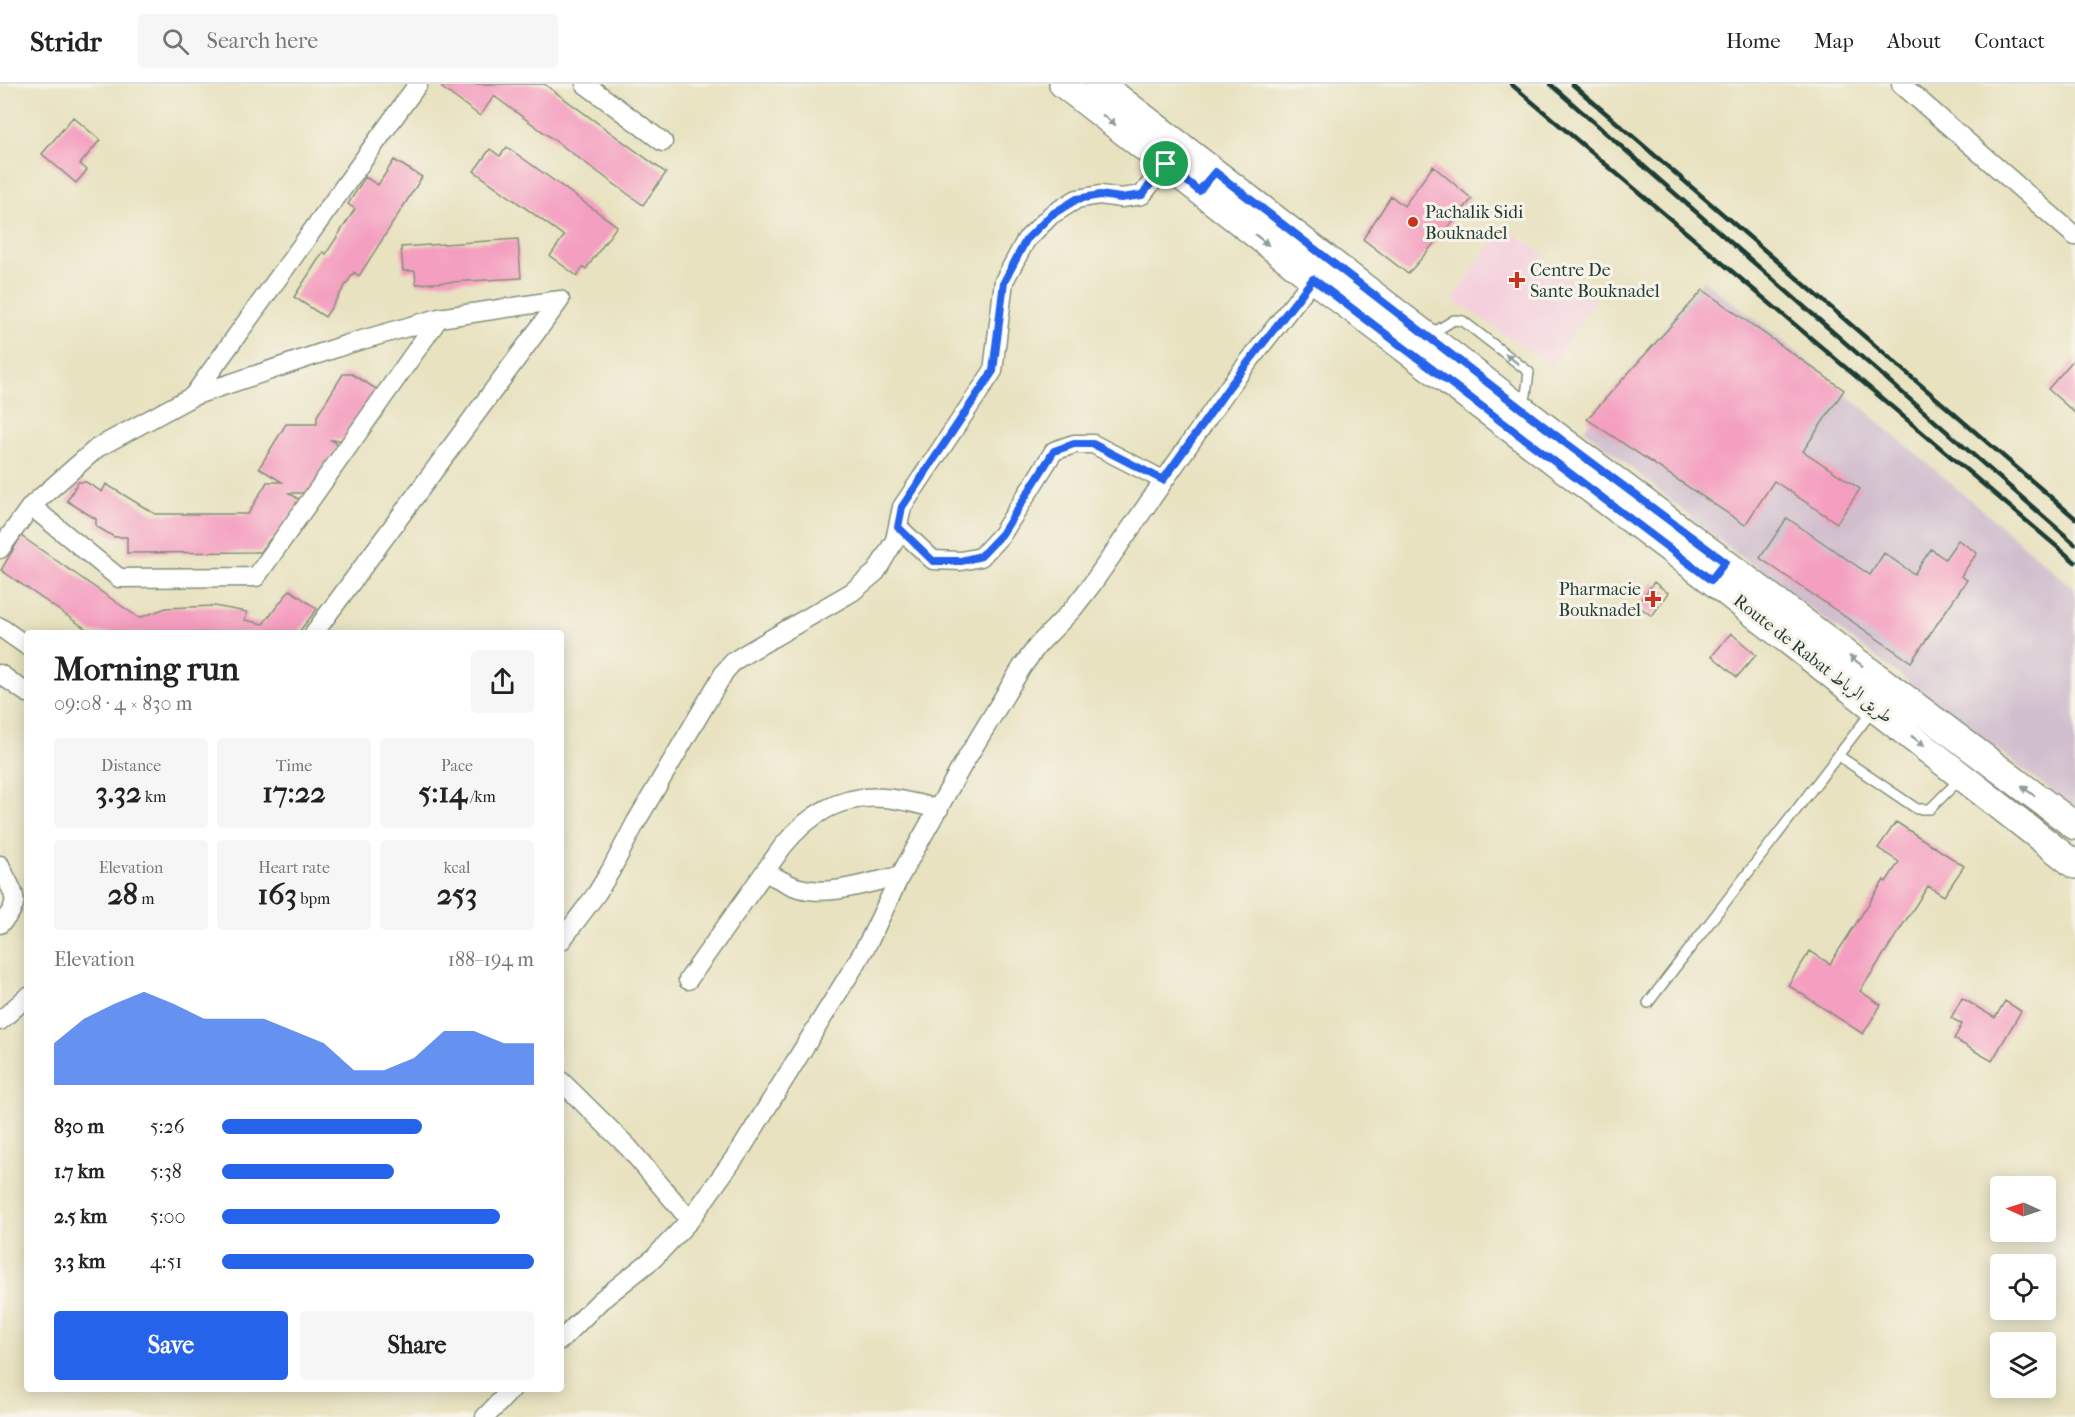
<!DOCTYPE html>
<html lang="en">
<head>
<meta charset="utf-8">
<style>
  :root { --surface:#fff; --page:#f6f6f6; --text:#222; --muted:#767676; --line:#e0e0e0; --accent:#2563eb }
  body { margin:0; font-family:"IM FELL French Canon",Amiri,serif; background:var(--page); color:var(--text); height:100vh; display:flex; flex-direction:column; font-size:22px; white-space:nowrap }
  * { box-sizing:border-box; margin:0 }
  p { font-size:20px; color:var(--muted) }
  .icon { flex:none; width:33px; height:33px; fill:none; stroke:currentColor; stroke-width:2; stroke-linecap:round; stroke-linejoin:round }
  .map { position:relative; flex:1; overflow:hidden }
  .drawer { position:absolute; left:24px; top:546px; width:540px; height:762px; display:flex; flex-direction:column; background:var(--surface); border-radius:6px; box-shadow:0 3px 15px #0003 }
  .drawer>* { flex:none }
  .needle { width:39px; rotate:273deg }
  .tools { position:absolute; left:1990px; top:1092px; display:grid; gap:12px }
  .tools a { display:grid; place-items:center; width:66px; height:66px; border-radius:6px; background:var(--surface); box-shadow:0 3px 15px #0003; font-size:30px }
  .pin { position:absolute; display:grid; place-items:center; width:51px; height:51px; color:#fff; margin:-26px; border:3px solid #fff; border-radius:50%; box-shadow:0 2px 6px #0007 }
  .round { display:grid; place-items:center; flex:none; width:63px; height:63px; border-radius:6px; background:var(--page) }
  .overview { display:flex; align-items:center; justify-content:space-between; height:102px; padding:0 30px }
  h1 { font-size:33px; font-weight:700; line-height:45px }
  .figures { display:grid; grid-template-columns:repeat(3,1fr); gap:9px; height:102px; padding:6px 30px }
  .figures div { display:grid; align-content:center; border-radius:6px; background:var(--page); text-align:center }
  .figures b { font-size:30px; font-weight:700 }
  .figures small { font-size:16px; font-weight:400 }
  .figures p { font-size:16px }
  .chart { height:168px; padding:12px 30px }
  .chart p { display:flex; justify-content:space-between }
  .chart svg { width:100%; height:108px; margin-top:6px; fill:var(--accent); opacity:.7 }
  .cta { display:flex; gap:12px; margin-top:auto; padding:12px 30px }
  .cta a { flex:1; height:69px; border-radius:6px; background:var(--accent); color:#fff; font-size:24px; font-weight:700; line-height:69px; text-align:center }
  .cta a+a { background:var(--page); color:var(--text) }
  ul { padding:0 30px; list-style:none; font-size:20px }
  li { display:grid; grid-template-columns:96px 72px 1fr; align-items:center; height:45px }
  li i { height:15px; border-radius:8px; background:var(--accent) }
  header { display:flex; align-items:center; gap:36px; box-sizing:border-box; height:84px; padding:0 30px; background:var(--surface); border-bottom:2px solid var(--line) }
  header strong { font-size:28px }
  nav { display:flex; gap:33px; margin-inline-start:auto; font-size:21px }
  .search { width:420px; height:54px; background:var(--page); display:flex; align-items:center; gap:15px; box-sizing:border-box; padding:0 21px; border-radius:6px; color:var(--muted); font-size:22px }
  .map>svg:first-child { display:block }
</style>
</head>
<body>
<header>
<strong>Stridr</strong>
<div class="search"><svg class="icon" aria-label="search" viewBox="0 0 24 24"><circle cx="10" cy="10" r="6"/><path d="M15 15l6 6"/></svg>Search here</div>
<nav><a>Home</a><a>Map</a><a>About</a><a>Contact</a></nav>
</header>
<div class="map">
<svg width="2075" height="1333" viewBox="0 0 2075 1333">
  <rect width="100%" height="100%" fill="#f7f3e8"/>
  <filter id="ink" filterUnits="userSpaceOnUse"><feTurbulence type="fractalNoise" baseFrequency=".0167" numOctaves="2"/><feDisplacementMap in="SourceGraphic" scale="12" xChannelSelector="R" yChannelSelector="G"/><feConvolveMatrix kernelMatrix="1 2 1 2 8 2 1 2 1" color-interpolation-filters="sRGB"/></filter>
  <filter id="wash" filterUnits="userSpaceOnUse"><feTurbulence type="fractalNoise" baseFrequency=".008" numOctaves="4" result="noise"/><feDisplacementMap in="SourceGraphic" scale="24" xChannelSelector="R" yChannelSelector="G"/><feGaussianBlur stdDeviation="1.35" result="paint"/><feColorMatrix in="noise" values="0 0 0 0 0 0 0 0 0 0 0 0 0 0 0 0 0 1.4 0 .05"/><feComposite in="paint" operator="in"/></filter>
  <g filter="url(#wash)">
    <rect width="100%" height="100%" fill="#e8e2c0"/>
    <path fill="#f4cfdd" d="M 1503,142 L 1545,171 L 1541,177 L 1596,215 L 1551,282 L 1453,215 Z"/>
    <path fill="#d0bdcd" d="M 1703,196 L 1781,255 L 2075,505 L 2075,725 L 1906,596 L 1716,454 L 1584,345 Z"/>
    <g id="blocks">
      <path fill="#f49fc0" d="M 444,0 L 544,0 L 666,89 L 643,121 L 494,12 L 480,32 L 442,4 Z
        M 73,33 L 100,56 L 80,80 L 87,86 L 76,99 L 42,70 Z
        M 507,63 L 617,142 L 586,185 L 583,183 L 577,192 L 550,172 L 564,152 L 474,87 L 490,65 L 500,72 Z
        M 394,76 L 422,93 L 359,192 L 354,188 L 325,233 L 294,213 L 323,168 L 326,170 L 355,125 L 348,120 L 365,93 L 378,101 Z
        M 1433,82 L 1472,115 L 1408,190 L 1363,155 L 1391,112 L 1404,122 Z
        M 518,155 L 521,194 L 416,200 L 415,187 L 403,187 L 401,163 Z
        M 1703,206 L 1844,306 L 1803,367 L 1860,405 L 1837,439 L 1774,397 L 1745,441 L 1587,335 Z
        M 2075,274 L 2075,329 L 2048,305 Z
        M 343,290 L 352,290 L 378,306 L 348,356 L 331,356 L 339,361 L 310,409 L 289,409 L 300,416 L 276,455 L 270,455 L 261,468 L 127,469 L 127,453 L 114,453 L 96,442 L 96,435 L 67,417 L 78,398 L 86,398 L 102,408 L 106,400 L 155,430 L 248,430 L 267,398 L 282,398 L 259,384 L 286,340 L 317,340 L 317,332 Z
        M 1787,434 L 1870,491 L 1884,469 L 1914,490 L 1931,465 L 1945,475 L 1958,456 L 1977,469 L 1961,492 L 1967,496 L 1911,578 L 1760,474 Z
        M 21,452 L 139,534 L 166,524 L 214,522 L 247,528 L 245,536 L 263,540 L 290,506 L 317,525 L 298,549 L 92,549 L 1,486 Z
        M 1654,498 L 1668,509 L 1652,532 L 1637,521 Z
        M 1731,549 L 1756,571 L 1737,593 L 1712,572 Z
        M 1896,738 L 1964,782 L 1944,812 L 1928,802 L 1860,907 L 1881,921 L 1863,950 L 1788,901 L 1810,867 L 1830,880 L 1884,796 L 1886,798 L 1899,778 L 1878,764 Z
        M 1962,914 L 1995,934 L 2005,917 L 2021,927 L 1992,977 L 1954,955 L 1962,940 L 1951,934 Z"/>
    </g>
  </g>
  <g filter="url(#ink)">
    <use href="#blocks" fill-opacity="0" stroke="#84907a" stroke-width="1.5"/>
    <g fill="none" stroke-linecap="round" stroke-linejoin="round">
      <defs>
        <path id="lane" d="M 1429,251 L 1454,236 L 1463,237 L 1529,288 L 1526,311 L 1521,322
          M 1839,672 L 1917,725 L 1930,725 L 1961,694
          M 1648,919 L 1873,626"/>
        <path id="street" d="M 585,0 L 663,58
          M 1901,0 L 2075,152
          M 193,312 L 418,0
          M 31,422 L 119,494 L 256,493 L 439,234
          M 898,443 L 933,476 L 961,477 L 981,473 L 1002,450 L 1054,367 L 1074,360 L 1093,360 L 1163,396
          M 0,465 L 31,422 L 97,364 L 193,312 L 348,260 L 439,234 L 560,216
          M 0,543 L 27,562
          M 314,549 L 560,216
          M 0,590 L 27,609
          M 0,781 C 11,808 26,816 0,840
          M 765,788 C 776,793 788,801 799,804 C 831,813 868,798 900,792
          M 561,857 L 597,809 L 611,786 L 636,738 L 725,587 L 734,577 L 745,570 L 852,508 L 876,488 L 895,456 L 902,423 L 993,287 L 1004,197 L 1026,156 L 1051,131 L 1077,115 L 1100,111 L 1121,114 L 1142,111 L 1166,80
          M 688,896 L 783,762 C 809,730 841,710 884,714 C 902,715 921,721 939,725
          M 0,937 L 27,913
          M 561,997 L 628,1063 L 690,1136
          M 561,1256 L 600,1217 L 654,1174 L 690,1136 L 743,1062 L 857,878 L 870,855 L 900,792 L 962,682 L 1022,583 L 1038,561 L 1072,526 L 1090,503 L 1229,303 L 1313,195
          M 485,1333 L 512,1305"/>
        <path id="primary" d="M 1063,0 L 1313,195 L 1711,496 L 2075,781
          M 1100,0 L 1563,357 L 2075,742"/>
      </defs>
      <use href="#lane" stroke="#84907a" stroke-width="12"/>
      <use href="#street" stroke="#84907a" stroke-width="21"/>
      <use href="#primary" stroke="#84907a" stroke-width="30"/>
      <use href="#lane" stroke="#fff" stroke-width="9"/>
      <use href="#street" stroke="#fff" stroke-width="18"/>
      <use href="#primary" stroke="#fff" stroke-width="27"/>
      <path stroke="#1f3d34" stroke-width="4.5" d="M 1511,0 L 2075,478
        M 1550,0 L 2075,460
        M 1572,0 L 2075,434"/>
    </g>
    <defs><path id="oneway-solid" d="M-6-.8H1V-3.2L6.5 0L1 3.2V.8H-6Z" transform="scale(1.5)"/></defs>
    <g fill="#8f9e9a">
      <use href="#oneway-solid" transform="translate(1109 36) rotate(38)"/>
      <use href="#oneway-solid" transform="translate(1262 156) rotate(38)"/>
      <use href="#oneway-solid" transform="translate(1512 275) rotate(-142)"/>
      <use href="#oneway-solid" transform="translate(1856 577) rotate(-143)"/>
      <use href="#oneway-solid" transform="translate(1918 657) rotate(38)"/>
      <use href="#oneway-solid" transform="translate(2028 707) rotate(-143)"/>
    </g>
  </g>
  <g fill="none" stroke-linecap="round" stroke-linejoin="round" filter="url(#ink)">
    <defs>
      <path id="route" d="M 1166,80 L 1199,107 L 1215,88 L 1563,357 L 1725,478 L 1711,496 L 1313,195 L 1229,303 L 1163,396 L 1093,360 L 1074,360 L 1054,367 L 1002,450 L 981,472 L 961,477 L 933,477 L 898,443 L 902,423 L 993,287 L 1004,198 L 1026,156 L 1051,131 L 1077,115 L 1100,111 L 1121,114 L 1142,111 Z"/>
    </defs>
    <use href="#route" stroke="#fff" stroke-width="12"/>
    <use href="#route" stroke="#2563eb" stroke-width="8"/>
  </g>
  <g fill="#c8321e" stroke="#f7f3e8" stroke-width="2">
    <circle cx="1413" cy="138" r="6"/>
    <path d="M1514 187h6v6h6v6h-6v6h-6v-6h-6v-6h6z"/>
    <path d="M1650 506h6v6h6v6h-6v6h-6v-6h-6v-6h6z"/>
  </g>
  <g text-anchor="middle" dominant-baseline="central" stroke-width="6" stroke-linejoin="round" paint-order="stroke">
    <g font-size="18" fill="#1f3d34" stroke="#f7f3e8" text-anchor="start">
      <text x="1425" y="128">Pachalik Sidi<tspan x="1425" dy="21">Bouknadel</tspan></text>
      <text x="1530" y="186">Centre De<tspan x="1530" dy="21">Sante Bouknadel</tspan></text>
      <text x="1641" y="505" text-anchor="end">Pharmacie<tspan x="1641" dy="21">Bouknadel</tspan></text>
    </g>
    <g font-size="18" fill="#1f3d34" stroke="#f7f3e8">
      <text transform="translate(1813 575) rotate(38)">Route de Rabat طريق الرباط</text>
    </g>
  </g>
</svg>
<div class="tools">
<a><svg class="needle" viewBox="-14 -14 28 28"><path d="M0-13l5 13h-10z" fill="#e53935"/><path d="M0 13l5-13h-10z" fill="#767676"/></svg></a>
<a><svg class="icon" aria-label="locate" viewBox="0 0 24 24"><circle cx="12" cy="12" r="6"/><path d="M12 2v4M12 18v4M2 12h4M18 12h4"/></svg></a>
<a><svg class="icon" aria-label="layers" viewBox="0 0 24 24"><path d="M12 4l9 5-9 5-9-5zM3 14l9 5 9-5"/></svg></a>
</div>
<div class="pin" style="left:1166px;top:80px;background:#1e9e55"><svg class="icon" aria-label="arrive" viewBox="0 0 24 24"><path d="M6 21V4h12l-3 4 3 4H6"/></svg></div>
<section class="drawer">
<div class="overview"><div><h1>Morning run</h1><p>09:08 · 4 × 830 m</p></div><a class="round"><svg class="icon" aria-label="share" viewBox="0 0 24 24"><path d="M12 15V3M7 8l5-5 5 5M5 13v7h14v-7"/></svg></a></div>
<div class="figures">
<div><p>Distance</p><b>3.32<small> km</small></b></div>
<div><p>Time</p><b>17:22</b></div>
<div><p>Pace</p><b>5:14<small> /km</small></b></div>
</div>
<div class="figures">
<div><p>Elevation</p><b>28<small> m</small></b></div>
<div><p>Heart rate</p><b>163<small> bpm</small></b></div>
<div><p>kcal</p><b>253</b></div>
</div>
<div class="chart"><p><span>Elevation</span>188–194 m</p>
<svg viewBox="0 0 160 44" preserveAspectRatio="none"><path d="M0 44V27L10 17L20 11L30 6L40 11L50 17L60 17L70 17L80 22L90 27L100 38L110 38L120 33L130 22L140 22L150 27L160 27V44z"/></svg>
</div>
<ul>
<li><b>830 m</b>5:26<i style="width:64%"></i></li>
<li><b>1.7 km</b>5:38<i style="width:55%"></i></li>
<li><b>2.5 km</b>5:00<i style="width:89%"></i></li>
<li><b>3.3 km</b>4:51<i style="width:100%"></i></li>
</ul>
<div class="cta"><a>Save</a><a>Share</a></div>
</section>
</div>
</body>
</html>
